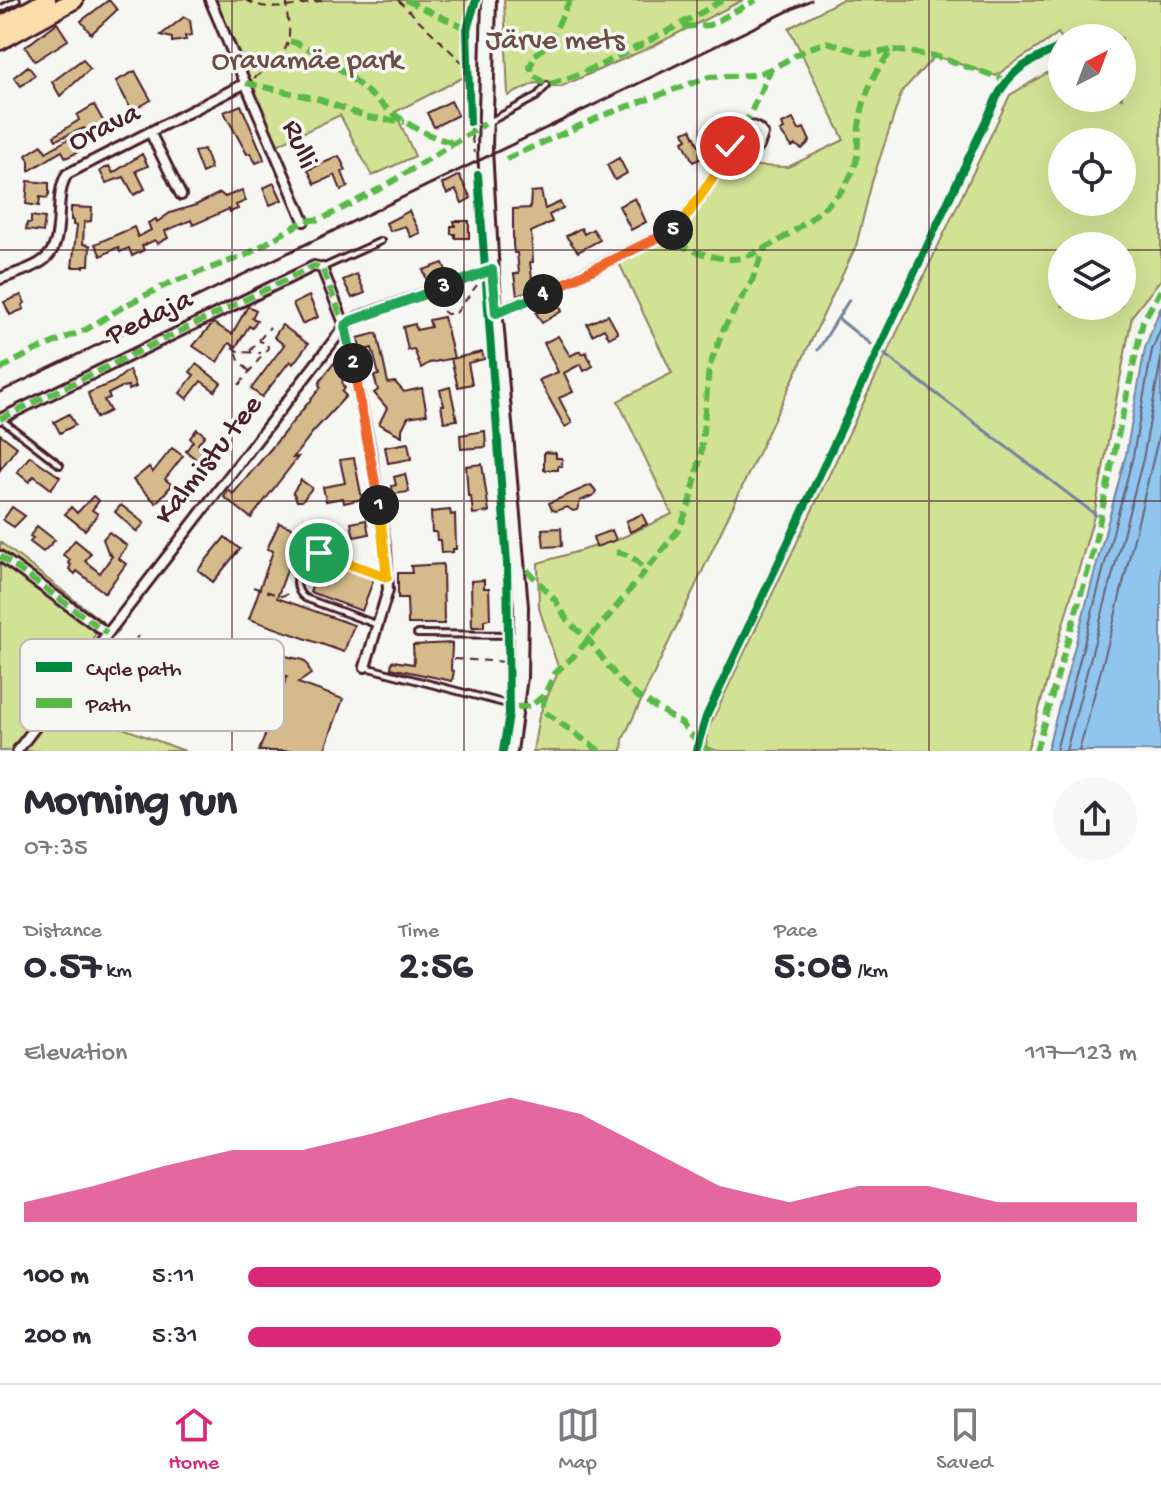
<!DOCTYPE html>
<html lang="en">
<head>
<meta charset="utf-8">
<style>
  :root { --surface:#fff; --page:#f7f7f7; --text:#2b2b33; --muted:#7c7c81; --line:#e1e1e2; --accent:#db2777 }
  body { margin:0; font-family:"Gochi Hand",sans-serif; background:var(--page); color:var(--text); height:100vh; display:flex; flex-direction:column; font-size:30px; white-space:nowrap }
  * { box-sizing:border-box; margin:0 }
  p { font-size:26px; color:var(--muted) }
  .icon { flex:none; width:44px; height:44px; fill:none; stroke:currentColor; stroke-width:2; stroke-linecap:round; stroke-linejoin:round }
  .map { position:relative; height:751px; overflow:hidden }
  .sheet { display:flex; flex-direction:column; background:var(--surface); flex:1 }
  .sheet>* { flex:none }
  .needle { width:52px; rotate:42deg }
  .controls { position:absolute; left:1048px; top:24px; display:grid; gap:16px }
  .controls a { display:grid; place-items:center; width:88px; height:88px; border-radius:50%; background:var(--surface); box-shadow:0 8px 32px #0002; font-size:40px }
  .pin { position:absolute; display:grid; place-items:center; width:68px; height:68px; color:#fff; margin:-34px; border:4px solid #fff; border-radius:50%; box-shadow:0 2px 8px #0007 }
  .km { position:absolute; width:40px; height:40px; margin:-20px; border-radius:50%; background:#222; color:#fff; font-size:22px; line-height:40px; text-align:center }
  .round { display:grid; place-items:center; flex:none; width:84px; height:84px; border-radius:42px; background:var(--page) }
  .overview { display:flex; align-items:center; justify-content:space-between; height:136px; padding:0 24px }
  h1 { font-size:44px; font-weight:700; line-height:60px }
  .figures { display:grid; grid-template-columns:repeat(3,1fr); gap:12px; height:136px; padding:8px 24px }
  .figures div { display:grid; align-content:center }
  .figures b { font-size:40px; font-weight:700 }
  .figures small { font-size:22px; font-weight:400 }
  .figures p { font-size:22px }
  .chart { height:224px; padding:16px 24px }
  .chart p { display:flex; justify-content:space-between }
  .chart svg { width:100%; height:144px; margin-top:8px; fill:var(--accent); opacity:.7 }
  ul { padding:0 24px; list-style:none; font-size:26px }
  li { display:grid; grid-template-columns:128px 96px 1fr; align-items:center; height:60px }
  li i { height:20px; border-radius:10px; background:var(--accent) }
  .tab-bar { display:flex; justify-content:space-around; align-items:center; height:112px; border-top:2px solid var(--line); background:var(--surface); font-size:22px; color:var(--muted) }
  .tab-bar a { display:grid; justify-items:center; gap:4px }
  .tab-bar .active { color:var(--accent) }
  .map>svg:first-child { display:block }
</style>
</head>
<body>
<div class="map">
<svg width="1161" height="751" viewBox="0 0 1161 751">
  <rect width="100%" height="100%" fill="#f6f6f2"/>
  <filter id="ink" filterUnits="userSpaceOnUse"><feTurbulence type="fractalNoise" baseFrequency=".0125" numOctaves="2"/><feDisplacementMap in="SourceGraphic" scale="16" xChannelSelector="R" yChannelSelector="G"/><feConvolveMatrix kernelMatrix="1 2 1 2 8 2 1 2 1" color-interpolation-filters="sRGB"/></filter>
  <g filter="url(#ink)">
    <path fill="#d2e295" stroke="#8e8060" stroke-width="2" fill-rule="evenodd" d="M 215,0 L 475,0 L 466,76 L 395,112 L 415,156 L 372,176 L 340,115 L 273,147 Z
      M 504,0 L 743,0 L 651,47 L 560,87 L 535,83 L 508,96 Z
      M 841,0 L 1161,0 L 1161,279 L 1132,316 L 1094,516 L 1027,751 L 718,751 L 706,747 L 708,729 L 1010,95 L 1062,64 L 1062,98 L 1122,98 L 1122,38 L 1062,39 L 1058,33 C 1039,49 1016,60 996,76 L 935,56 L 902,91 L 872,182 L 856,246 L 623,739 L 622,751 L 533,751 L 539,716 L 559,670 L 539,608 L 538,563 L 617,540 L 672,514 L 618,401 L 672,373 L 619,263 L 681,232 L 726,165 L 788,167 L 844,140 L 789,28 ZM 1062,142 L 1122,142 L 1122,202 L 1062,202 ZM 1062,246 L 1122,246 L 1122,306 L 1062,306 Z
      M 0,542 L 104,623 L 47,700 L 185,751 L 0,751 Z"/>
    <path fill="#90c6ee" stroke="#7483a0" stroke-width="2" d="M 1161,306 L 1161,751 L 1047,751 L 1126,454 L 1145,348 Z"/>
    <g fill="none" stroke-linecap="round" stroke-linejoin="round">
      <path stroke="#666279" stroke-width="2" d="M 1056,751 L 1133,456 L 1152,350 L 1161,328
        M 1066,751 L 1143,459 L 1161,359
        M 1079,751 L 1112,629 L 1161,427"/>
      <path stroke="#7483a0" stroke-width="3" d="M 839,319 L 870,344
        M 818,350 L 849,300
        M 884,354 L 1096,515"/>
    </g>
    <path fill="#d5bb8b" stroke="#4a1f2b" stroke-width="2" d="M 109,0 L 117,10 L 91,34 L 81,21 Z
      M 184,17 L 190,20 L 192,35 L 185,36 L 186,40 L 172,42 L 172,38 L 161,35 Z
      M 57,23 L 68,40 L 35,61 L 25,47 Z
      M 83,59 L 90,69 L 60,96 L 52,82 Z
      M 28,66 L 35,75 L 21,86 L 14,77 Z
      M 135,71 L 151,100 L 132,111 L 116,81 Z
      M 451,101 L 458,115 L 434,127 L 427,113 Z
      M 94,105 L 110,133 L 93,143 L 84,128 L 56,140 L 54,136 L 79,120 L 77,115 Z
      M 241,105 L 263,156 L 264,160 L 256,163 L 250,153 L 247,154 L 224,112 Z
      M 793,119 L 799,130 L 804,128 L 810,141 L 802,149 L 795,145 L 792,147 L 780,131 L 784,129 L 782,124 Z
      M 691,129 L 704,157 L 693,162 L 683,141 L 687,139 L 684,132 Z
      M 72,137 L 80,151 L 66,158 L 62,151 L 29,171 L 29,161 L 26,155 L 42,145 L 46,152 Z
      M 204,149 L 211,169 L 202,173 L 194,152 Z
      M 142,154 L 148,166 L 136,171 L 145,189 L 134,195 L 124,177 L 106,183 L 100,171 L 109,166 L 113,173 Z
      M 339,156 L 346,170 L 342,172 L 348,187 L 341,190 L 335,175 L 315,184 L 308,170 Z
      M 619,158 L 627,173 L 615,180 L 607,165 Z
      M 459,175 L 471,198 L 462,203 L 456,190 L 447,194 L 442,184 Z
      M 28,181 L 49,183 L 49,194 L 47,198 L 40,197 L 39,206 L 26,204 Z
      M 274,183 L 282,200 L 270,205 L 263,188 Z
      M 242,190 L 246,201 L 236,205 L 238,209 L 230,212 L 229,209 L 193,225 L 191,220 L 165,231 L 168,238 L 157,244 L 155,240 L 142,246 L 144,250 L 132,256 L 129,248 L 120,252 L 118,247 L 101,256 L 95,244 L 134,227 L 138,237 L 151,230 L 148,223 L 156,219 L 157,222 L 170,213 L 196,205 L 220,193 L 225,197 Z
      M 541,191 L 545,209 L 560,202 L 563,208 L 549,215 L 552,222 L 531,232 L 533,262 L 530,262 L 533,287 L 527,288 L 527,292 L 517,296 L 514,274 L 519,273 L 517,253 L 514,253 L 513,245 L 513,209 L 530,208 L 531,192 Z
      M 635,198 L 646,222 L 631,230 L 619,206 Z
      M 71,207 L 92,208 L 91,221 L 84,222 L 83,244 L 90,245 L 89,265 L 84,265 L 84,267 L 72,267 L 77,225 L 73,225 L 73,220 L 71,220 Z
      M 409,211 L 420,233 L 411,237 L 405,226 L 390,231 L 386,223 Z
      M 31,216 L 45,218 L 43,232 L 26,230 L 27,223 L 31,223 Z
      M 454,221 L 469,221 L 469,238 L 455,238 L 455,234 L 451,234 L 451,226 L 455,226 Z
      M 581,228 L 584,234 L 593,229 L 600,240 L 578,252 L 566,236 Z
      M 443,263 L 447,273 L 427,280 L 423,270 Z
      M 357,274 L 365,293 L 352,298 L 343,280 Z
      M 21,295 L 25,303 L 22,305 L 24,309 L 10,315 L 4,302 Z
      M 309,296 L 318,317 L 302,324 L 293,304 Z
      M 556,300 L 562,311 L 542,323 L 536,313 L 542,310 L 540,307 Z
      M 248,306 L 256,310 L 252,318 L 257,320 L 252,328 L 249,326 L 236,347 L 229,343 L 217,362 L 193,346 L 213,323 L 232,334 Z
      M 608,315 L 618,333 L 609,338 L 604,329 L 592,335 L 587,324 Z
      M 444,317 L 454,358 L 429,363 L 421,368 L 414,349 L 408,350 L 403,327 L 415,324 L 416,330 L 431,327 L 429,320 Z
      M 282,325 L 308,344 L 293,364 L 290,361 L 262,397 L 251,389 L 284,345 L 274,337 Z
      M 377,333 L 388,383 L 395,382 L 404,392 L 422,388 L 427,414 L 408,417 L 402,429 L 402,436 L 379,424 L 387,408 L 374,393 L 378,390 L 374,376 L 379,375 L 372,348 L 361,351 L 358,338 Z
      M 558,336 L 570,356 L 580,351 L 581,354 L 586,352 L 593,366 L 584,371 L 581,364 L 564,373 L 573,392 L 559,398 L 572,423 L 565,427 L 539,380 L 558,372 L 544,343 Z
      M 482,352 L 484,359 L 468,363 L 472,384 L 458,387 L 451,359 Z
      M 334,363 L 341,368 L 343,386 L 345,388 L 342,392 L 346,396 L 313,432 L 293,458 L 298,457 L 251,518 L 224,497 L 229,490 L 233,494 L 274,445 L 321,387 L 319,385 L 321,380 Z
      M 196,364 L 221,383 L 215,391 L 201,381 L 187,399 L 180,393 L 194,375 L 190,372 Z
      M 129,370 L 136,387 L 129,390 L 128,386 L 122,387 L 108,394 L 110,398 L 104,400 L 110,411 L 96,418 L 88,393 L 114,382 Z
      M 450,387 L 457,420 L 444,422 L 441,405 L 444,405 L 440,390 Z
      M 69,414 L 75,425 L 60,433 L 54,422 Z
      M 197,429 L 205,435 L 198,444 L 210,454 L 202,464 L 186,451 L 193,441 L 190,438 Z
      M 485,431 L 486,447 L 461,449 L 460,435 Z
      M 0,434 L 17,447 L 0,470 Z
      M 408,443 L 411,459 L 388,463 L 385,447 Z
      M 172,448 L 183,456 L 165,479 L 172,485 L 156,503 L 133,480 L 149,467 L 153,472 Z
      M 544,452 L 556,453 L 556,458 L 562,458 L 562,466 L 558,466 L 558,470 L 544,470 Z
      M 30,456 L 60,477 L 51,489 L 34,476 L 29,482 L 17,472 Z
      M 354,458 L 362,499 L 344,503 L 343,498 L 326,501 L 323,487 L 345,483 L 340,460 Z
      M 482,464 L 489,512 L 473,514 L 471,496 L 468,496 L 466,466 Z
      M 405,474 L 409,492 L 393,494 L 392,486 L 396,485 L 394,477 Z
      M 301,480 L 312,488 L 302,501 L 297,501 L 293,492 Z
      M 591,485 L 596,491 L 594,495 L 580,501 L 577,510 L 573,511 L 567,507 L 556,511 L 552,510 L 549,503 Z
      M 93,496 L 99,501 L 92,510 L 98,514 L 85,530 L 65,514 L 71,507 L 77,513 Z
      M 121,505 L 144,523 L 137,532 L 115,512 Z
      M 12,507 L 25,516 L 14,527 L 3,520 Z
      M 450,510 L 451,515 L 455,514 L 456,549 L 453,549 L 453,552 L 441,553 L 440,540 L 437,540 L 436,532 L 432,532 L 431,512 Z
      M 642,514 L 647,524 L 630,532 L 626,521 Z
      M 366,520 L 369,534 L 354,537 L 351,523 Z
      M 279,523 L 311,535 L 304,551 L 295,548 L 277,598 L 354,625 L 344,652 L 249,619 L 273,551 L 267,549 Z
      M 37,526 L 55,540 L 43,552 L 30,542 L 33,538 L 30,536 Z
      M 561,528 L 562,546 L 544,547 L 542,529 Z
      M 612,530 L 616,540 L 596,547 L 593,537 Z
      M 109,532 L 127,546 L 118,558 L 126,564 L 105,593 L 77,571 L 75,574 L 69,569 L 71,565 L 68,563 L 70,560 L 63,555 L 75,540 L 91,553 L 85,561 L 100,573 L 112,556 L 108,552 L 103,539 Z
      M 225,537 L 240,549 L 213,582 L 198,570 Z
      M 322,559 L 374,578 L 362,611 L 310,592 Z
      M 443,564 L 444,624 L 408,624 L 407,598 L 398,598 L 398,573 L 412,573 L 411,566 Z
      M 484,580 L 484,588 L 489,588 L 490,619 L 484,620 L 484,627 L 472,627 L 471,581 Z
      M 452,643 L 451,670 L 454,671 L 452,681 L 391,668 L 392,661 L 414,664 L 413,645 Z
      M 281,655 L 303,660 L 307,664 L 311,674 L 298,683 L 343,699 L 324,751 L 259,751 L 287,676 L 275,672 Z"/>
    <g fill="none" stroke-linecap="round" stroke-linejoin="round">
      <defs>
        <path id="lane" d="M 0,9 L 17,0
          M 489,122 L 536,97 L 547,85
          M 322,268 L 381,241
          M 2,420 L 60,465
          M 378,625 L 305,598 C 290,587 299,565 309,552 L 329,555 L 387,577
          M 417,634 L 519,635
          M 365,667 L 515,706"/>
        <path id="street" d="M 210,0 L 304,221
          M 151,134 L 181,195
          M 0,279 C 13,274 29,270 41,262 C 69,245 51,200 67,174 L 246,83
          M 496,313 L 542,294 L 679,227 L 725,160 L 739,157 L 759,146 L 763,134 C 758,127 753,124 744,127 L 730,146 L 725,160
          M 0,419 L 314,266 L 322,268 L 345,326 L 371,455 L 386,551 L 388,590 L 365,667
          M 0,556 L 107,633
          M 17,751 L 345,326 L 358,317 L 492,270"/>
        <path id="secondary" d="M 489,0 L 485,149 L 492,274 L 521,607 L 520,677 L 510,751"/>
        <path id="highway" d="M 0,26 L 47,0
          M 0,41 L 74,0"/>
      </defs>
      <use href="#lane" stroke="#4a1f2b" stroke-width="10"/>
      <use href="#street" stroke="#4a1f2b" stroke-width="14"/>
      <use href="#secondary" stroke="#4a1f2b" stroke-width="18"/>
      <use href="#highway" stroke="#4a1f2b" stroke-width="22"/>
      <path stroke="#4a1f2b" stroke-width="2" stroke-dasharray="8 6" stroke-linecap="butt" d="M 246,0 C 272,14 297,5 325,0
        M 398,0 L 468,68
        M 254,78 C 274,65 291,53 289,27 C 288,17 285,9 288,0
        M 470,122 L 474,153
        M 443,311 L 447,314 L 456,313 L 477,285
        M 232,347 L 239,352 L 261,353
        M 250,351 L 270,327
        M 237,353 L 239,361 L 253,375
        M 239,385 L 268,348 L 267,343 L 259,341
        M 253,587 L 281,596 L 291,593
        M 100,659 L 112,670 L 138,636
        M 454,659 L 509,662"/>
      <use href="#lane" stroke="#f6f6f2" stroke-width="4"/>
      <use href="#street" stroke="#f6f6f2" stroke-width="8"/>
      <use href="#secondary" stroke="#f6f6f2" stroke-width="12"/>
      <use href="#highway" stroke="#f9deab" stroke-width="16"/>
      <path stroke="#4a1f2b" stroke-width="3" d="M 0,392 L 811,0"/>
      <path stroke="#58b947" stroke-width="6" stroke-dasharray="12 6" stroke-linecap="butt" d="M 406,0 L 467,29
        M 570,0 L 549,43 L 535,55 L 530,67 L 534,76 L 547,85 C 588,73 624,54 662,34 C 682,23 702,13 722,0
        M 683,27 L 710,25 L 756,0
        M 290,41 C 352,61 387,129 452,142
        M 246,83 L 318,99 L 367,117 L 405,122
        M 744,127 L 771,69 L 807,49 L 827,42 L 867,54 L 893,50
        M 506,159 L 604,115 L 709,77 L 755,75 L 771,69
        M 661,236 C 681,246 707,258 730,259 C 759,261 824,212 842,190 C 847,184 851,175 854,168 C 859,156 857,140 859,126 C 863,98 873,71 893,50 L 935,56 L 1006,80
        M 0,369 L 36,350 L 87,329 L 126,305 L 170,283 L 246,255 L 304,221 L 322,219 L 385,186 L 485,124
        M 0,419 L 314,266 L 322,268 L 345,326
        M 616,552 C 628,554 637,559 645,570
        M 0,556 L 107,633
        M 527,570 L 556,601 L 569,623 L 588,639 L 619,680 L 637,696 L 681,723 L 702,747 L 712,751
        M 544,695 L 543,706 L 546,713 L 600,751
        M 517,707 L 531,706 L 544,695 L 555,673 L 574,656 L 608,617 L 680,528 L 691,499 L 701,454 L 709,368 L 723,330 L 752,281 L 764,249
        M 1036,751 L 1092,556 L 1143,321 L 1161,290"/>
      <defs>
        <path id="cycleway" d="M 470,122 L 467,29 L 476,0
          M 478,175 L 507,563 L 509,714 L 503,751
          M 696,751 L 706,717 L 997,97 C 1013,66 1032,61 1062,46"/>
      </defs>
      <use href="#cycleway" stroke="#f6f6f2" stroke-width="13"/>
      <use href="#cycleway" stroke="#00873e" stroke-width="8"/>
    </g>
  </g>
  <g fill="none" stroke-linecap="round" stroke-linejoin="round" filter="url(#ink)">
    <defs>
      <path id="split-1" d="M 319,553 L 387,577 L 379,505"/>
      <path id="split-2" d="M 353,363 L 379,505"/>
      <path id="split-3" d="M 353,363 L 345,326 L 351,321 L 444,287"/>
      <path id="split-4" d="M 444,287 L 492,270 L 496,313 L 543,294"/>
      <path id="split-5" d="M 543,294 L 673,230"/>
      <path id="split-6" d="M 673,230 L 679,227 L 725,160 L 730,146"/>
    </defs>
    <use href="#split-1" stroke="#fff" stroke-width="16"/>
    <use href="#split-2" stroke="#fff" stroke-width="16"/>
    <use href="#split-3" stroke="#fff" stroke-width="16"/>
    <use href="#split-4" stroke="#fff" stroke-width="16"/>
    <use href="#split-5" stroke="#fff" stroke-width="16"/>
    <use href="#split-6" stroke="#fff" stroke-width="16"/>
    <use href="#split-1" stroke="#f5b400" stroke-width="10"/>
    <use href="#split-2" stroke="#f0652b" stroke-width="10"/>
    <use href="#split-3" stroke="#22a559" stroke-width="10"/>
    <use href="#split-4" stroke="#22a559" stroke-width="10"/>
    <use href="#split-5" stroke="#f0652b" stroke-width="10"/>
    <use href="#split-6" stroke="#f5b400" stroke-width="10"/>
  </g>
  <path fill="none" stroke="#4a1f2b" stroke-width="2" stroke-opacity="0.55" d="M 232,0 L 232,751M 464,0 L 464,751M 697,0 L 697,751M 929,0 L 929,751M 0,250 L 1062,250M 1122,250 L 1161,250M 0,501 L 1161,501"/>
  <g text-anchor="middle" dominant-baseline="central" stroke-width="7" stroke-linejoin="round" paint-order="stroke">
    <g font-size="30" fill="#6c5046" stroke="#f6f6f2">
      <text x="555" y="42">Järve mets</text>
      <text x="307" y="62">Oravamäe park</text>
    </g>
    <g font-size="30" fill="#4a1f2b" stroke="#f6f6f2">
      <text transform="translate(105 129) rotate(-26)">Orava</text>
      <text transform="translate(298 145) rotate(67)">Rulli</text>
      <text transform="translate(150 319) rotate(-26)">Pedaja</text>
      <text transform="translate(210 461) rotate(-52)">Kalmistu tee</text>
    </g>
  </g>
  <rect x="20" y="639" width="264" height="92" rx="12" fill="#f6f6f2" stroke="#c2b6b6" stroke-width="2"/>
  <rect x="36" y="662" width="36" height="10" fill="#00873e"/>
  <rect x="36" y="698" width="36" height="10" fill="#58b947"/>
  <g font-size="22" fill="#4a1f2b">
    <text x="86" y="675">Cycle path</text>
    <text x="86" y="711">Path</text>
  </g>
</svg>
<div class="controls">
<a><svg class="needle" viewBox="-14 -14 28 28"><path d="M0-13l5 13h-10z" fill="#e53935"/><path d="M0 13l5-13h-10z" fill="#7c7c81"/></svg></a>
<a><svg class="icon" aria-label="locate" viewBox="0 0 24 24"><circle cx="12" cy="12" r="6"/><path d="M12 2v4M12 18v4M2 12h4M18 12h4"/></svg></a>
<a><svg class="icon" aria-label="layers" viewBox="0 0 24 24"><path d="M12 4l9 5-9 5-9-5zM3 14l9 5 9-5"/></svg></a>
</div>
<div class="pin" style="left:319px;top:553px;background:#1e9e55"><svg class="icon" aria-label="arrive" viewBox="0 0 24 24"><path d="M6 21V4h12l-3 4 3 4H6"/></svg></div>
<div class="pin" style="left:730px;top:146px;background:#d93025"><svg class="icon" aria-label="check" viewBox="0 0 24 24"><path d="M5 12l5 5 9-10"/></svg></div>
<b class="km" style="left:379px;top:505px">1</b>
<b class="km" style="left:353px;top:363px">2</b>
<b class="km" style="left:444px;top:287px">3</b>
<b class="km" style="left:543px;top:294px">4</b>
<b class="km" style="left:673px;top:230px">5</b>
</div>
<section class="sheet">
<div class="overview"><div><h1>Morning run</h1><p>07:35</p></div><a class="round"><svg class="icon" aria-label="share" viewBox="0 0 24 24"><path d="M12 15V3M7 8l5-5 5 5M5 13v7h14v-7"/></svg></a></div>
<div class="figures">
<div><p>Distance</p><b>0.57<small> km</small></b></div>
<div><p>Time</p><b>2:56</b></div>
<div><p>Pace</p><b>5:08<small> /km</small></b></div>
</div>
<div class="chart"><p><span>Elevation</span>117–123 m</p>
<svg viewBox="0 0 160 44" preserveAspectRatio="none"><path d="M0 44V38L10 33L20 27L30 22L40 22L50 17L60 11L70 6L80 11L90 22L100 33L110 38L120 33L130 33L140 38L150 38L160 38V44z"/></svg>
</div>
<ul>
<li><b>100 m</b>5:11<i style="width:78%"></i></li>
<li><b>200 m</b>5:31<i style="width:60%"></i></li>
</ul>
</section>
<nav class="tab-bar">
<a class="active"><svg class="icon" aria-label="home" viewBox="0 0 24 24"><path d="M3 11l9-7 9 7M6 9v11h12V9"/></svg>Home</a>
<a><svg class="icon" aria-label="map" viewBox="0 0 24 24"><path d="M3 6l6-2 6 2 6-2v14l-6 2-6-2-6 2zM9 4v14M15 6v14"/></svg>Map</a>
<a><svg class="icon" aria-label="saved" viewBox="0 0 24 24"><path d="M7 4h10v16l-5-4-5 4z"/></svg>Saved</a>
</nav>
</body>
</html>
